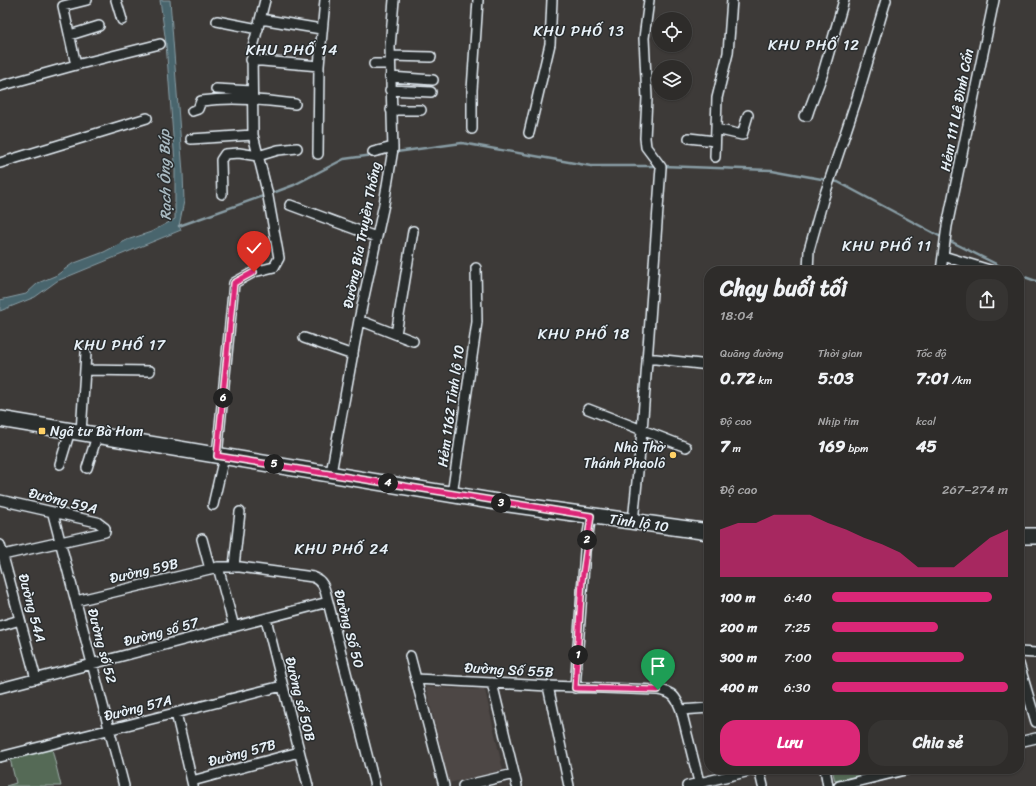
<!DOCTYPE html>
<html lang="vi">
<head>
<meta charset="utf-8">
<style>
  :root { --surface:#2e2c2a; --page:#363432; --text:#f1f3f6; --muted:#a7a7a8; --line:#494847; --accent:#db2777 }
  body { margin:0; font-family:Sriracha,sans-serif; background:var(--page); color:var(--text); height:100vh; display:flex; flex-direction:column; font-size:15px; white-space:nowrap }
  * { box-sizing:border-box; margin:0 }
  p { font-size:13px; color:var(--muted) }
  .icon { flex:none; width:22px; height:22px; fill:none; stroke:currentColor; stroke-width:2; stroke-linecap:round; stroke-linejoin:round }
  .map { position:relative; flex:1; overflow:hidden }
  .side { position:absolute; left:704px; top:266px; width:320px; height:508px; display:flex; flex-direction:column; background:var(--surface); border-radius:16px; box-shadow:0 1px 3px #0004,0 0 0 1px var(--line) }
  .side>* { flex:none }
  .tools { position:absolute; left:652px; top:12px; display:grid; gap:8px }
  .tools a { display:grid; place-items:center; width:40px; height:40px; border-radius:50%; background:var(--surface); box-shadow:0 1px 3px #0004,0 0 0 1px var(--line); font-size:20px }
  .pin { position:absolute; display:grid; place-items:center; width:34px; height:34px; color:#fff; margin:-41px -17px; border-radius:50% 50% 50% 0; rotate:-45deg; box-shadow:0 0 4px #0007 }
  .pin .icon { rotate:45deg }
  .km { position:absolute; width:20px; height:20px; margin:-10px; border-radius:50%; background:#222; color:#fff; font-size:11px; line-height:20px; text-align:center }
  .round { display:grid; place-items:center; flex:none; width:42px; height:42px; border-radius:16px; background:var(--page) }
  .overview { display:flex; align-items:center; justify-content:space-between; height:68px; padding:0 16px }
  h1 { font-size:22px; font-weight:700; line-height:30px }
  .metrics { display:grid; grid-template-columns:repeat(3,1fr); gap:6px; height:68px; padding:4px 16px }
  .metrics div { display:grid; align-content:center }
  .metrics b { font-size:17px; font-weight:700 }
  .metrics small { font-size:11px; font-weight:400 }
  .metrics p { font-size:11px }
  .chart { height:112px; padding:8px 16px }
  .chart p { display:flex; justify-content:space-between }
  .chart svg { width:100%; height:72px; margin-top:4px; fill:var(--accent); opacity:.7 }
  .button { display:flex; gap:8px; margin-top:auto; padding:8px 16px }
  .button a { flex:1; height:46px; border-radius:16px; background:var(--accent); color:#fff; font-size:16px; font-weight:700; line-height:46px; text-align:center }
  .button a+a { background:var(--page); color:var(--text) }
  ul { padding:0 16px; list-style:none; font-size:13px }
  li { display:grid; grid-template-columns:64px 48px 1fr; align-items:center; height:30px }
  li i { height:10px; border-radius:5px; background:var(--accent) }
  .map>svg:first-child { display:block }
</style>
</head>
<body>
<div class="map">
<svg width="1036" height="786" viewBox="0 0 1036 786">
  <rect width="100%" height="100%" fill="#3d3a38"/>
  <filter id="ink" filterUnits="userSpaceOnUse"><feTurbulence type="fractalNoise" baseFrequency=".025" numOctaves="2"/><feDisplacementMap in="SourceGraphic" scale="8" xChannelSelector="R" yChannelSelector="G"/><feConvolveMatrix kernelMatrix="1 2 1 2 8 2 1 2 1" color-interpolation-filters="sRGB"/></filter>
  <g filter="url(#ink)">
    <path fill="#4d4644" d="M 426,687 L 485,690 L 503,770 L 449,783 Z"/>
    <path fill="#546b57" stroke="#9eaea8" d="M 52,749 L 61,786 L 6,786 L 16,783 L 10,759 Z
      M 832,769 L 887,769 L 835,781 Z"/>
    <path fill="#49656d" stroke="#899da5" d="M 160,0 L 170,0 L 183,173 L 184,201 L 179,226 L 181,230 L 57,281 L 35,297 L 0,311 L 0,300 L 26,294 L 38,283 L 57,275 L 72,264 L 104,252 L 127,240 L 151,232 L 175,219 L 175,163 L 166,43 Z"/>
    <g fill="none" stroke-linecap="round" stroke-linejoin="round">
      <path stroke="#899da5" stroke-width="2.5" d="M 382,154 L 462,143 L 591,166 L 658,166
        M 663,166 L 772,170 L 827,180
        M 832,181 L 838,182 L 943,238
        M 270,194 L 294,185 L 344,159 L 373,155
        M 179,226 L 266,195
        M 948,240 L 1010,271
        M 1019,275 L 1036,281"/>
      <defs>
        <path id="street" d="M 116,0 L 122,20
          M 261,19 L 321,29
          M 217,21 L 258,29
          M 70,35 L 99,26
          M 390,56 L 431,57
          M 251,60 L 319,66
          M 374,64 L 390,64
          M 76,65 L 63,6 L 87,0
          M 390,77 L 433,80
          M 0,86 L 76,65 L 160,44
          M 216,89 L 252,91
          M 390,90 L 431,92
          M 391,110 L 421,110
          M 192,111 L 198,109 L 201,101 C 233,97 264,100 295,104
          M 804,116 L 807,116 L 809,110 L 823,73 L 844,0
          M 472,129 L 472,90 L 478,0
          M 716,129 L 742,135 L 748,115
          M 529,133 L 550,44 L 552,0
          M 689,138 L 715,141
          M 191,139 L 253,135
          M 373,152 L 393,147
          M 318,154 L 319,66 L 325,0
          M 715,157 L 717,98 L 728,53 L 732,0
          M 0,163 L 147,118
          M 222,194 L 221,160 L 225,154 L 239,153 L 258,156 L 278,150 L 297,148
          M 290,205 L 376,237
          M 943,256 L 993,271
          M 808,271 L 809,250 L 823,200 L 857,98 L 886,0
          M 941,271 L 947,226 L 994,0
          M 359,320 L 413,341
          M 396,334 L 413,231
          M 304,338 L 353,355
          M 647,358 L 709,365
          M 86,370 L 150,371
          M 588,409 L 686,447
          M 81,433 L 86,353
          M 217,456 L 234,283 L 254,272 L 274,267 L 279,258 L 267,191 L 253,135 L 252,51 L 265,0
          M 60,464 L 70,431
          M 87,468 L 97,436
          M 331,473 L 359,320 L 384,204 L 393,149 L 390,47 L 394,0
          M 452,495 L 477,322 L 476,268
          M 0,500 L 97,522 L 105,528 L 105,532 L 3,555
          M 213,505 L 224,457
          M 53,514 L 124,786
          M 633,522 L 642,431 L 661,167 L 646,147 L 645,138 L 647,98 L 644,38 L 649,0
          M 202,539 L 210,569
          M 0,545 L 36,679
          M 234,566 L 240,512
          M 218,567 L 234,627
          M 76,601 L 218,567 L 240,567 L 313,577 C 325,581 325,592 328,602 L 375,786
          M 266,619 L 308,786
          M 0,626 L 20,620
          M 1019,652 L 1036,653
          M 410,656 L 444,786
          M 1019,664 L 1036,722
          M 416,679 L 548,686 L 658,690 C 673,692 676,697 681,710 L 700,786
          M 492,683 L 517,786
          M 548,686 L 569,786
          M 0,688 L 328,602
          M 575,688 L 585,551 L 591,516
          M 681,710 L 709,708
          M 176,713 L 193,786
          M 1019,742 L 1036,738
          M 0,757 L 282,686
          M 759,769 L 763,786
          M 825,769 L 828,786
          M 192,781 L 299,752
          M 463,786 L 514,774
          M 687,786 L 758,769
          M 839,786 L 909,769"/>
        <path id="primary" d="M 0,419 L 509,504 L 709,532
          M 1019,536 L 1036,536"/>
      </defs>
      <use href="#street" stroke="#e8f1f8" stroke-width="12"/>
      <use href="#primary" stroke="#e8f1f8" stroke-width="18"/>
      <use href="#street" stroke="#2a2d2e" stroke-width="9"/>
      <use href="#primary" stroke="#2a2d2e" stroke-width="15"/>
    </g>
  </g>
  <g fill="none" stroke-linecap="round" stroke-linejoin="round" filter="url(#ink)">
    <defs>
      <path id="route" d="M 254,272 L 234,283 L 217,456 L 591,516 L 582,581 L 575,688 L 658,690"/>
    </defs>
    <use href="#route" stroke="#fff" stroke-width="8"/>
    <use href="#route" stroke="#db2777" stroke-width="5"/>
  </g>
  <g fill="#ffd166" stroke="#2a2d2e" stroke-width="1.5">
    <rect x="38" y="427" width="8" height="8" rx="2"/>
    <circle cx="673" cy="455" r="4"/>
  </g>
  <g text-anchor="middle" dominant-baseline="central" stroke-width="3" stroke-linejoin="round" paint-order="stroke">
    <g font-size="14" fill="#e8f1f8" stroke="#2a2d2e">
      <text transform="translate(957 110) rotate(-79)">Hẻm 111 Lê Đình Cẩn</text>
      <text transform="translate(362 235) rotate(-79)">Đường Bia Truyền Thống</text>
      <text transform="translate(451 406) rotate(-82)">Hẻm 1162 Tỉnh lộ 10</text>
      <text transform="translate(63 501) rotate(14)">Đường 59A</text>
      <text transform="translate(639 523) rotate(8)">Tỉnh lộ 10</text>
      <text transform="translate(144 571) rotate(-13)">Đường 59B</text>
      <text transform="translate(32 608) rotate(75)">Đường 54A</text>
      <text transform="translate(349 629) rotate(75)">Đường Số 50</text>
      <text transform="translate(161 632) rotate(-15)">Đường số 57</text>
      <text transform="translate(102 646) rotate(75)">Đường số 52</text>
      <text transform="translate(509 670) rotate(3)">Đường Số 55B</text>
      <text transform="translate(300 699) rotate(76)">Đường số 50B</text>
      <text transform="translate(138 708) rotate(-14)">Đường 57A</text>
      <text transform="translate(242 753) rotate(-15)">Đường 57B</text>
    </g>
    <g font-size="14" fill="#e8f1f8" stroke="#2a2d2e" text-anchor="start">
      <text x="50" y="431">Ngã tư Bà Hom</text>
      <text x="665" y="447" text-anchor="end">Nhà Thờ<tspan x="665" dy="16">Thánh Phaolô</tspan></text>
    </g>
    <g font-size="15" letter-spacing="1" fill="#e8f1f8" stroke="#2a2d2e">
      <text x="579" y="31">KHU PHỐ 13</text>
      <text x="814" y="45">KHU PHỐ 12</text>
      <text x="292" y="50">KHU PHỐ 14</text>
      <text x="887" y="246">KHU PHỐ 11</text>
      <text x="584" y="334">KHU PHỐ 18</text>
      <text x="120" y="345">KHU PHỐ 17</text>
      <text x="342" y="549">KHU PHỐ 24</text>
    </g>
    <g font-size="15" font-style="italic" fill="#a8b9c0" stroke="#2a2d2e">
      <text transform="translate(165 175) rotate(-91)">Rạch Ông Búp</text>
    </g>
  </g>
</svg>
<div class="tools">
<a><svg class="icon" aria-label="locate" viewBox="0 0 24 24"><circle cx="12" cy="12" r="6"/><path d="M12 2v4M12 18v4M2 12h4M18 12h4"/></svg></a>
<a><svg class="icon" aria-label="layers" viewBox="0 0 24 24"><path d="M12 4l9 5-9 5-9-5zM3 14l9 5 9-5"/></svg></a>
</div>
<div class="pin" style="left:658px;top:690px;background:#1e9e55"><svg class="icon" aria-label="arrive" viewBox="0 0 24 24"><path d="M6 21V4h12l-3 4 3 4H6"/></svg></div>
<div class="pin" style="left:254px;top:272px;background:#d93025"><svg class="icon" aria-label="check" viewBox="0 0 24 24"><path d="M5 12l5 5 9-10"/></svg></div>
<b class="km" style="left:578px;top:655px">1</b>
<b class="km" style="left:587px;top:540px">2</b>
<b class="km" style="left:501px;top:503px">3</b>
<b class="km" style="left:388px;top:483px">4</b>
<b class="km" style="left:274px;top:464px">5</b>
<b class="km" style="left:223px;top:398px">6</b>
<section class="side">
<div class="overview"><div><h1>Chạy buổi tối</h1><p>18:04</p></div><a class="round"><svg class="icon" aria-label="share" viewBox="0 0 24 24"><path d="M12 15V3M7 8l5-5 5 5M5 13v7h14v-7"/></svg></a></div>
<div class="metrics">
<div><p>Quãng đường</p><b>0.72<small> km</small></b></div>
<div><p>Thời gian</p><b>5:03</b></div>
<div><p>Tốc độ</p><b>7:01<small> /km</small></b></div>
</div>
<div class="metrics">
<div><p>Độ cao</p><b>7<small> m</small></b></div>
<div><p>Nhịp tim</p><b>169<small> bpm</small></b></div>
<div><p>kcal</p><b>45</b></div>
</div>
<div class="chart"><p><span>Độ cao</span>267–274 m</p>
<svg viewBox="0 0 160 44" preserveAspectRatio="none"><path d="M0 44V15L10 11L20 11L30 6L40 6L50 6L60 11L70 15L80 20L90 24L100 29L110 38L120 38L130 38L140 29L150 20L160 15V44z"/></svg>
</div>
<ul>
<li><b>100 m</b>6:40<i style="width:91%"></i></li>
<li><b>200 m</b>7:25<i style="width:60%"></i></li>
<li><b>300 m</b>7:00<i style="width:75%"></i></li>
<li><b>400 m</b>6:30<i style="width:100%"></i></li>
</ul>
<div class="button"><a>Lưu</a><a>Chia sẻ</a></div>
</section>
</div>
</body>
</html>
